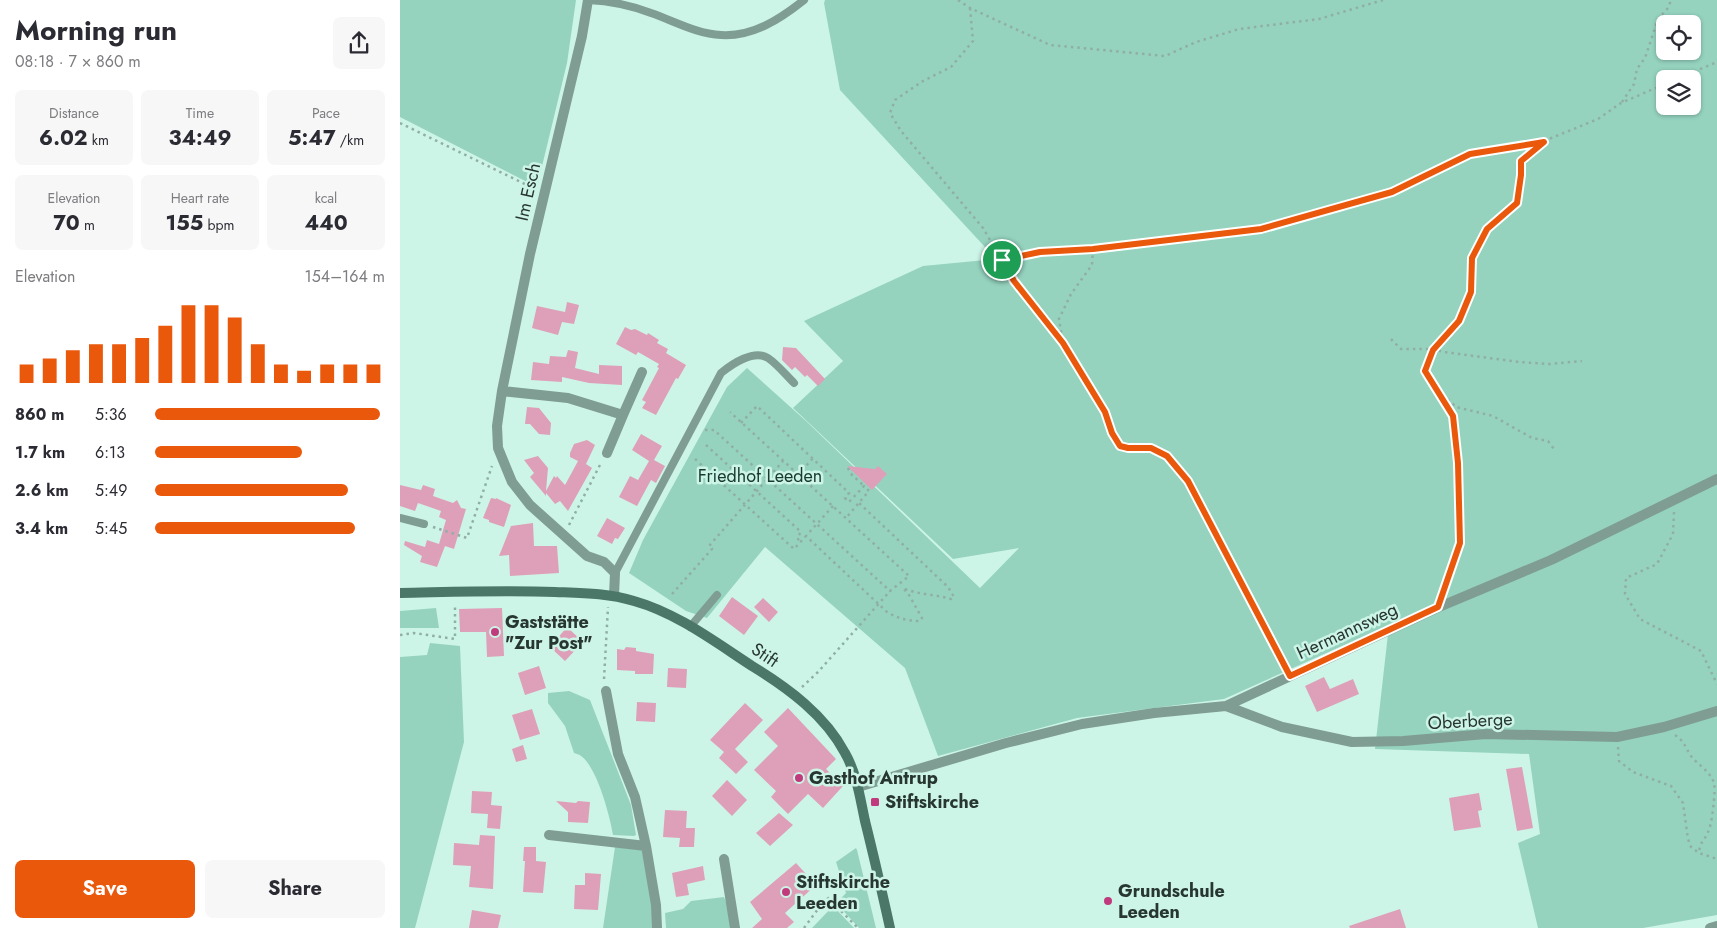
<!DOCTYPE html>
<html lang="en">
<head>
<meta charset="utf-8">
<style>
  :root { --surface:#fff; --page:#f7f7f7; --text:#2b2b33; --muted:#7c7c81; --accent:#ea580c }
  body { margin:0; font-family:Jost,sans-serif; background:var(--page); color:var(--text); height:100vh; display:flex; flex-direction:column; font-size:19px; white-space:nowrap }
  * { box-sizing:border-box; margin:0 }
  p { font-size:16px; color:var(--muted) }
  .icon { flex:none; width:28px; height:28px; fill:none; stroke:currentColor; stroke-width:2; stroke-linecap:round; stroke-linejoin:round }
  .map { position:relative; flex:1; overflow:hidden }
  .sheet { display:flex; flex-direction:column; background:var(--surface); width:400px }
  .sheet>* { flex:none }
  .buttons { position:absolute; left:1256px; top:15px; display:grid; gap:10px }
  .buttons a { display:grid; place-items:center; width:45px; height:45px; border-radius:8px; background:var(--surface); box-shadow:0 1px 4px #0004; font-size:25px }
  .pin { position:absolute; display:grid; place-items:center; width:42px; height:42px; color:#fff; margin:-21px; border:2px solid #fff; border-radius:50%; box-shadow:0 1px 5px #0007 }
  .round { display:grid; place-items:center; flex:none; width:52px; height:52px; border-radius:8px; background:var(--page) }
  .head { display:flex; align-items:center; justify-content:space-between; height:85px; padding:0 15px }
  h1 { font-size:28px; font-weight:700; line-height:38px }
  .figures { display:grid; grid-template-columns:repeat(3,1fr); gap:8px; height:85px; padding:5px 15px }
  .figures div { display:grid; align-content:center; border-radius:8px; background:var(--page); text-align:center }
  .figures b { font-size:21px; font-weight:700 }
  .figures small { font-size:14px; font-weight:400 }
  .figures p { font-size:14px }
  .chart { height:140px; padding:10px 15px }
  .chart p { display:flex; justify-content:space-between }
  .chart svg { width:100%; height:90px; margin-top:5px; stroke:var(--accent); stroke-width:6 }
  .primary-button { display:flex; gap:10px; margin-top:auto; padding:10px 15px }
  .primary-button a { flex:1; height:58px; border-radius:8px; background:var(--accent); color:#fff; font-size:20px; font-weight:700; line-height:58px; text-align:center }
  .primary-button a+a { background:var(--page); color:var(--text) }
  ul { padding:0 15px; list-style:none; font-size:16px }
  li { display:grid; grid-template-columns:80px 60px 1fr; align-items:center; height:38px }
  li i { height:12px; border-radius:6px; background:var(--accent) }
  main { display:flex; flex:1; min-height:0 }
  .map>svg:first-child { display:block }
</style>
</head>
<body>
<main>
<section class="sheet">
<div class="head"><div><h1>Morning run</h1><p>08:18 · 7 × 860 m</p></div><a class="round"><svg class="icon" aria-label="share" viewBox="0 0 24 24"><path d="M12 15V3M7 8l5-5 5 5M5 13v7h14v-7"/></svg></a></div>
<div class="figures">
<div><p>Distance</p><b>6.02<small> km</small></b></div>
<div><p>Time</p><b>34:49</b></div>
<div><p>Pace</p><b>5:47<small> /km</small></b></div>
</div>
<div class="figures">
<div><p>Elevation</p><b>70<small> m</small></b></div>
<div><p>Heart rate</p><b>155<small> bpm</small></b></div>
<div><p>kcal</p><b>440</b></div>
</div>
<div class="chart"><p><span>Elevation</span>154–164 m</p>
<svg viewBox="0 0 160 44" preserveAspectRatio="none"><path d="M5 44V35M15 44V32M25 44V28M35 44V25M45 44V25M55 44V22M65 44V16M75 44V6M85 44V6M95 44V12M105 44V25M115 44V35M125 44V38M135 44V35M145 44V35M155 44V35"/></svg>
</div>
<ul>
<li><b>860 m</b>5:36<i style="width:98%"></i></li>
<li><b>1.7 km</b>6:13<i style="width:64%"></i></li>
<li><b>2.6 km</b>5:49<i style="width:84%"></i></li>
<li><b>3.4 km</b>5:45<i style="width:87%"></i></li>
</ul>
<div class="primary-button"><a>Save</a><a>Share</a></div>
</section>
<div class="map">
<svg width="1317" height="928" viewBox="0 0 1317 928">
  <rect width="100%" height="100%" fill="#cdf5e7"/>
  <path fill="#95d3bf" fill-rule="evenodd" d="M 0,0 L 176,0 L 167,63 L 137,187 L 0,117 Z
    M 425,0 L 1317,0 L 1317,915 L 1243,928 L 1138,928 L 1118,843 L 1140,834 L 1129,754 L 975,749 L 989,625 L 824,699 L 677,718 L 538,756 L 505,668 L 365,547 L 307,618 L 286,611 L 229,573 L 243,540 L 327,387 L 347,368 L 406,421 L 580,588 L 619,548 L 553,559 L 393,408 L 443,361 L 404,321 L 523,266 L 596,259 L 440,90 L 424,3 ZM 1265,24 L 1292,24 L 1292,51 L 1265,51 ZM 1265,79 L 1292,79 L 1292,106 L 1265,106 Z
    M 36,608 L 39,628 L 0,628 L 0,611 Z
    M 30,643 L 60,646 L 64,742 L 15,928 L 0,928 L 0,657 L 27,655 Z
    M 169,691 L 190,700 L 231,805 L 236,835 L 234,836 L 213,835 C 210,816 197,767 181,756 C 179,754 176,754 174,753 L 165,726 L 148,703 L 148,693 Z
    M 215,847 L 242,850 L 252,906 L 253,928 L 203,928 Z
    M 456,848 L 457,850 L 476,928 L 459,928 L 436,903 L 446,893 L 436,862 Z
    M 324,897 L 327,904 L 331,928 L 266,928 L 265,913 L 283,909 L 291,901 Z
    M 433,906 L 454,928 L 412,928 Z"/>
  <path fill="#dea0b8" d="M 167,302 L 179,305 L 174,324 L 162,322 L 158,335 L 132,328 L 137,306 L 165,312 Z
    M 225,327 L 231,330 L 235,329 L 247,335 L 248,333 L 259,340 L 257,343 L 268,349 L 266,353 L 286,365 L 278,379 L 276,378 L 256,415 L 242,408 L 246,402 L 242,400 L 259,368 L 257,367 L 259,364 L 238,352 L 236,355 L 216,344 Z
    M 383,347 L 396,348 L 425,379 L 418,386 L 407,375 L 405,377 L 395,367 L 392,370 L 382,360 Z
    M 168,350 L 178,352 L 175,368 L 199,374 L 199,365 L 222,366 L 222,385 L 189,383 L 162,377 L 162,382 L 131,380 L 133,362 L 149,364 L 150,356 L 166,357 Z
    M 127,407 L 139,408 L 151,423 L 150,435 L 139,434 L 130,424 L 125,424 Z
    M 241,434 L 262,446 L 254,460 L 265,466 L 256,483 L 251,480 L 237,506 L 219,497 L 230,476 L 238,480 L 249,461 L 232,450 Z
    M 187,440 L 195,445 L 186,464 L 192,468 L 168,511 L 160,501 L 155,504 L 146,493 L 146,496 L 130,477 L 134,473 L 124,460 L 138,456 L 148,468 L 146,491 L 154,476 L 156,478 L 157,476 L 165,485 L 178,461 L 170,457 L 170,453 L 174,444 Z
    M 447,466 L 475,469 L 478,466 L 487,474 L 472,490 Z
    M 0,485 L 21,490 L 23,485 L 35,489 L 33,496 L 53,503 L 57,500 L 61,508 L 66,509 L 54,549 L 39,544 L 46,520 L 39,517 L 41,511 L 18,503 L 15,511 L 0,506 Z
    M 91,498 L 96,499 L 96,498 L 111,505 L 104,527 L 89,522 L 89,520 L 83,518 Z
    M 207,518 L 225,528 L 218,539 L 215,538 L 212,544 L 197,536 Z
    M 133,523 L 134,546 L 157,546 L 159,573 L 110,576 L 109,555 L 99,556 L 111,526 Z
    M 27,540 L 45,546 L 37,567 L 20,562 L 22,556 L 4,545 L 5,541 L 25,547 Z
    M 332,597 L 358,616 L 344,635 L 319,616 Z
    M 363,598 L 378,612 L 369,622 L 354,607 Z
    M 102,608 L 104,656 L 87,657 L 86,632 L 60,632 L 59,609 Z
    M 167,627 L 183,642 L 165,661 L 150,647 Z
    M 226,647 L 236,648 L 236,651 L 254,654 L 253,674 L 235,674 L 235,671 L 217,670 L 217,649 L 224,650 Z
    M 139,666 L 146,688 L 125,695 L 118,673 Z
    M 268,668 L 287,669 L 286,688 L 267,687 Z
    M 924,677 L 930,689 L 953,679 L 959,694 L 917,712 L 905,686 Z
    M 237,702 L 256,703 L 255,722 L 236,721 Z
    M 345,703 L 363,720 L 335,749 L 348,762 L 336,774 L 319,758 L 324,752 L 310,740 Z
    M 388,708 L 436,759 L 426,769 L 443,786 L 423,808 L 408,794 L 388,814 L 371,797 L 376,791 L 354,770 L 378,746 L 364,732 Z
    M 132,709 L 140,734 L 120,740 L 112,715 Z
    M 123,745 L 127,759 L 116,762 L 112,749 Z
    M 1122,767 L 1133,828 L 1117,831 L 1106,769 Z
    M 327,780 L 347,800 L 332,816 L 312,796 Z
    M 72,791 L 92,792 L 91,805 L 102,806 L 100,829 L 87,828 L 88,814 L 71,813 Z
    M 1079,793 L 1082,810 L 1078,811 L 1081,827 L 1054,831 L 1049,798 Z
    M 156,801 L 176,803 L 178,801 L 190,802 L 188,823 L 168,822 L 168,812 Z
    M 265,810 L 287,811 L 286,828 L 295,828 L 294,847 L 279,847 L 280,838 L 263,837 Z
    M 379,813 L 393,825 L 370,846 L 356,833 Z
    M 80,835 L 95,836 L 93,889 L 69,887 L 71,866 L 53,865 L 54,843 L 79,845 Z
    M 124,847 L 136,847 L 136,861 L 146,862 L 143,893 L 123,892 L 125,861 L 123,861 Z
    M 396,863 L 416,885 L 385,913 L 394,922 L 387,928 L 352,928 L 362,919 L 350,902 Z
    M 303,866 L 305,880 L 287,884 L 289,895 L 276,897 L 272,873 Z
    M 185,873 L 201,874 L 198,910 L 174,909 L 175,885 L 185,885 Z
    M 1000,909 L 1006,928 L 950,928 L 949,926 Z
    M 72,910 L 101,915 L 98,928 L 69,928 Z"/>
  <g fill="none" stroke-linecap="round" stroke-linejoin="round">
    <path stroke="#90afa4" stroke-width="2.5" stroke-dasharray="2.5 4" stroke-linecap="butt" d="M 558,0 L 570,8 L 650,45 L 765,56 L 796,42 L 839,29 L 919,19 L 983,0
      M 570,8 L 573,41 L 551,67 L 523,81 L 495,100 L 490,113 L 501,131 L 583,228 L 614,281 L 662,342
      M 1276,79 L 1317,62
      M 1222,102 L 1234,84 L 1237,69 L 1245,58 L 1258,19 L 1268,8 L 1271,0
      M 0,123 L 133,188
      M 693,249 L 692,265 L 671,294 L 659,319 L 663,343 L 705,412 L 712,433 L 720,446 L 727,448 L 751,448 L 767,456 L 788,481 L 886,666
      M 602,260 L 640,252 L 693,249 L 861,229 L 992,192 L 1070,154 L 1144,141 L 1198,119 L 1221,103 L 1265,84
      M 991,339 L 1001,349 L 1033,349 L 1044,352 L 1119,362 L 1150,364 L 1182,361
      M 1042,396 L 1051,402 L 1056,407 L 1093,416 L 1132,438 L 1148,441 L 1154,449
      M 341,423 L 357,406 L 449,493 L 445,498 L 449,502 L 464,486 L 469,491 L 446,518
      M 305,430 L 314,430 L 490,591 L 509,576 L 330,412
      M 306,445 L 401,532 L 397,538 L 401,542
      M 295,459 L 394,549 L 406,536
      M 448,468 L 450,473 L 464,486
      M 398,475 L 413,458
      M 433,506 L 406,536 L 487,612 C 497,618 507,621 520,621 L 522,618 L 509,595 L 503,588 C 518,595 535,594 551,599 L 554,597 L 548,587 L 458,502
      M 1274,512 L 1273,534 L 1257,564 L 1226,578 L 1225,594 L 1240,619 L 1301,651 L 1317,684
      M 169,525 L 201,463
      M 33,527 L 67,538 L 92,466
      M 1043,592 L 1060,543 L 1058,463 L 1053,417 L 1025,371 L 1033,349 L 1059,321 L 1071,292 L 1072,258 L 1087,229 L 1117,203 L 1121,175 L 1121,161 L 1142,142
      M 272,594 L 312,549 L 309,546 L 383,461
      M 0,635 L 14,633 L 55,639 L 55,604
      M 204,679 L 208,607
      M 402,687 L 418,672 L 490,591
      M 1275,735 C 1285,742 1285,747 1291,756 C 1298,765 1310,771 1314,783 C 1316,789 1312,826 1308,832 C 1304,842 1300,841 1299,853
      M 1218,747 L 1219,761 L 1233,772 L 1271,786 L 1283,803 L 1288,839 L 1291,847 L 1299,853 L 1317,859
      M 404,928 L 427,897 L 458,928"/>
    <path stroke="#7f9d93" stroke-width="8" d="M 188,0 C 210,1 230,5 251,13 C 274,21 297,34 321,35 C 353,37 380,19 404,0
      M 0,518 L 24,524
      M 215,573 L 321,373 C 332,364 354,349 368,358 C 377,364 386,375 394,383
      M 290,627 L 317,595"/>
    <path stroke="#7f9d93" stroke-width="10" d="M 324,859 L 335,928"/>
    <path stroke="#7f9d93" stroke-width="10" d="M 188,0 L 182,36 L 130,254 L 102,391 L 97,426 L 98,448 L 112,482 L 130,505 L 187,556 L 204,562 L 215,573 L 214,596
      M 102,391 L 168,398 L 223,415 L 242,372
      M 207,453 L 223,415
      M 206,691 L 218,754 L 235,797 L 246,846 L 256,905 L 257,928
      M 826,706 L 882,727 L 952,742 L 1003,741 L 1086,734 L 1217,737 L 1264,727 L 1317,711
      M 458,787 L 606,743 L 682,724 L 754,713 L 826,706 L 1039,607 L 1151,560 L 1317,479
      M 149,835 L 246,846"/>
    <path stroke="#7f9d93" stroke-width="10" d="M 1310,928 L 1317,926"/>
    <path stroke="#4b7769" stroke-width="10" d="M 0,593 C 52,592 103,590 155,592 C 181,593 208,593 234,601 C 277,613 315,642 352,666 C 388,688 425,715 445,753 C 457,774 460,798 465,821 C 474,857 482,892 490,928"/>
  </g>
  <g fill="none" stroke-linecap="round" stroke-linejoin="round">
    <defs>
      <path id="route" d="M 1144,142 L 1121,161 L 1121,175 L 1117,203 L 1087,229 L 1072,258 L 1071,292 L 1059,321 L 1033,350 L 1025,371 L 1053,416 L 1058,463 L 1060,543 L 1038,607 L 890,676 L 788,481 L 767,456 L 751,448 L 728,448 L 720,446 L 712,433 L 705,412 L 663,343 L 614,281 L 602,260 L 640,252 L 693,249 L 861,229 L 992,192 L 1070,154 Z"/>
    </defs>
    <use href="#route" stroke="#fff" stroke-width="10"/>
    <use href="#route" stroke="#ea580c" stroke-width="6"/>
  </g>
  <g fill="#c03a7d" stroke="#cdf5e7" stroke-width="2">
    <circle cx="95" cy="632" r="5"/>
    <circle cx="399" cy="778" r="5"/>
    <rect x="470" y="797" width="10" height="10" rx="2.5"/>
    <circle cx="386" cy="892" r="5"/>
    <circle cx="708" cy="901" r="5"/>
  </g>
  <g text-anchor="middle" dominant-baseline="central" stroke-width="5" stroke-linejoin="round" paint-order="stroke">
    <g font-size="18" fill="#273631" stroke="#cdf5e7">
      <text transform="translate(128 192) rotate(-77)">Im Esch</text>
      <text transform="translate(947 631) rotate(-25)">Hermannsweg</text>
      <text transform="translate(365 655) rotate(34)">Stift</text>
      <text transform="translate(1070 721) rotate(-3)">Oberberge</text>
    </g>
    <g font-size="18" fill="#17392f" stroke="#cdf5e7">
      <text x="360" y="476">Friedhof Leeden</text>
    </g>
    <g font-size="18" font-weight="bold" fill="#273631" stroke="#cdf5e7" text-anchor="start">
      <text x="105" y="622">Gaststätte<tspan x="105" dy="21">"Zur Post"</tspan></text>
      <text x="409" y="778">Gasthof Antrup</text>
      <text x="485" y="802">Stiftskirche</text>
      <text x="396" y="882">Stiftskirche<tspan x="396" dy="21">Leeden</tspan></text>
      <text x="718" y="891">Grundschule<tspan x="718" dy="21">Leeden</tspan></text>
    </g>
  </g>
</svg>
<div class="buttons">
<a><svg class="icon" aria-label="locate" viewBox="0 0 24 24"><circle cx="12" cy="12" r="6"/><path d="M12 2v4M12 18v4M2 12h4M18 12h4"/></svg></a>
<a><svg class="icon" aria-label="layers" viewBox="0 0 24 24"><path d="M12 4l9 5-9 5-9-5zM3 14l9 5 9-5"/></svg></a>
</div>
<div class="pin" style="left:602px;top:260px;background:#1e9e55"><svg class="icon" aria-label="arrive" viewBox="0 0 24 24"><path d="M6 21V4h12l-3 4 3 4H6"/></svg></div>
</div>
</main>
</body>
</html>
